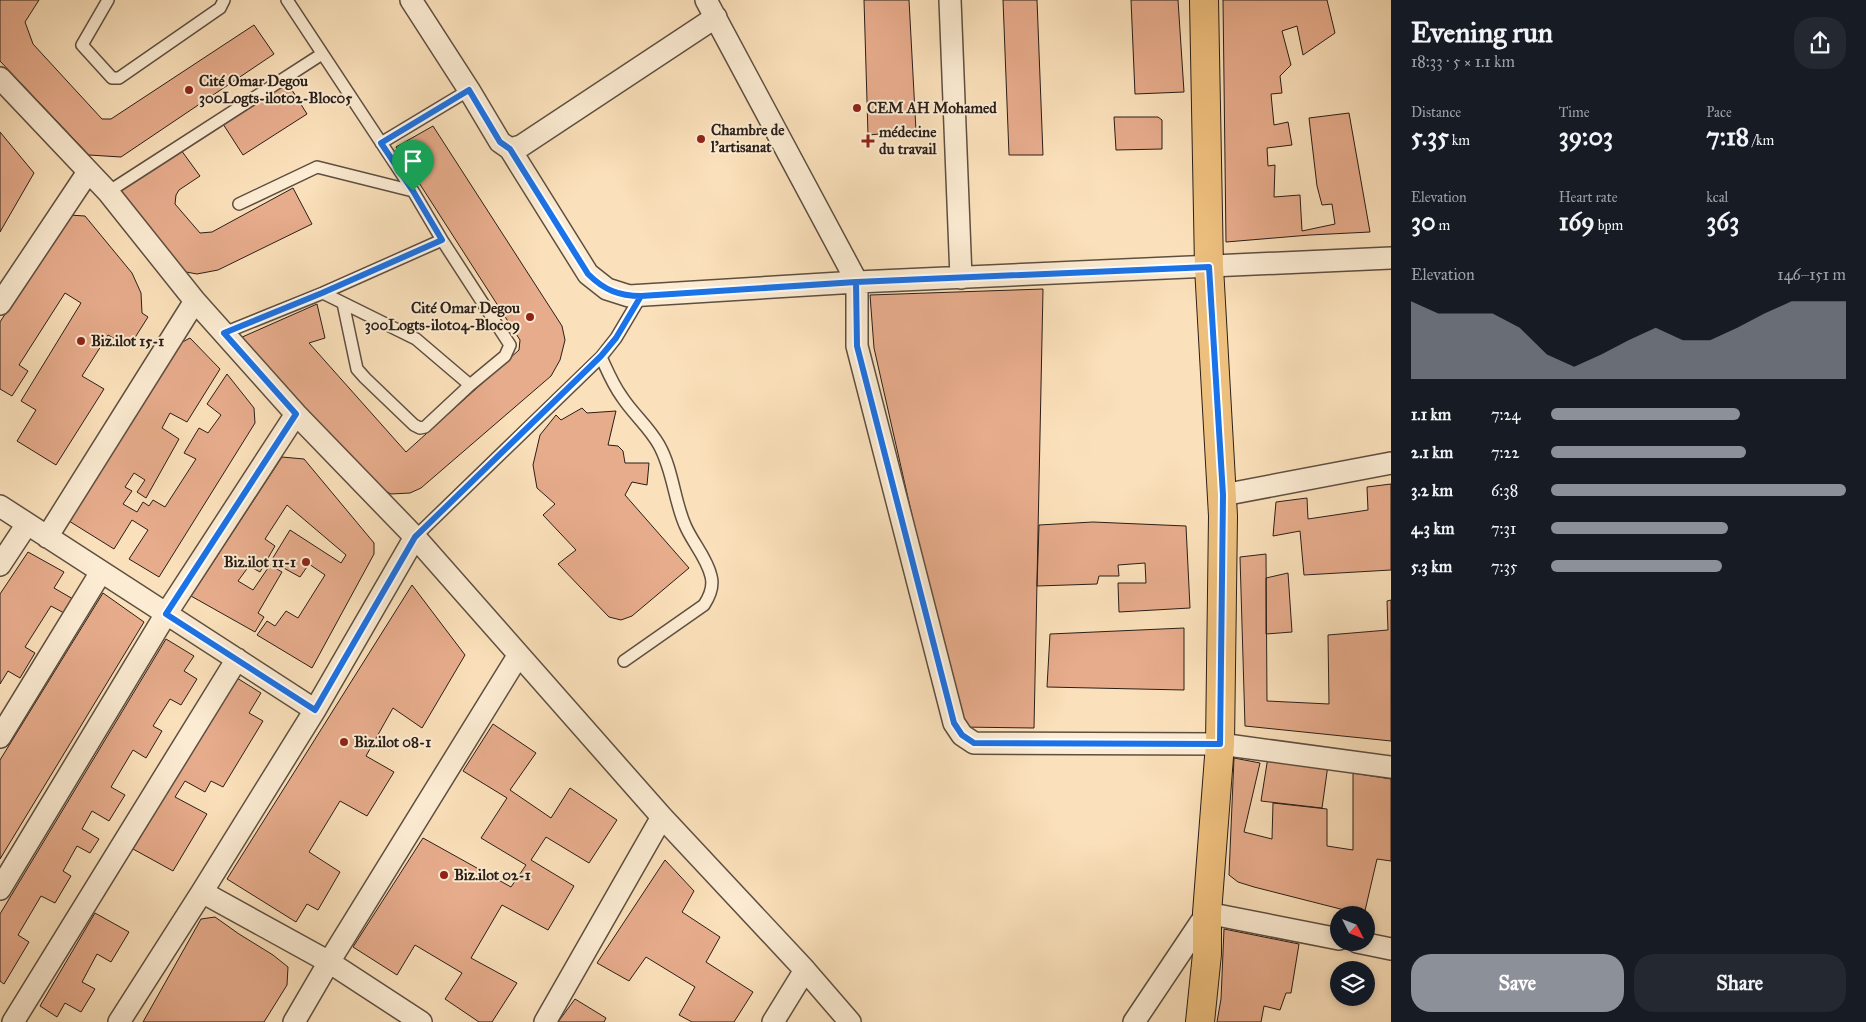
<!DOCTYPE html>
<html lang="en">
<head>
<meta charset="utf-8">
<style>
  :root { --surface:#171b24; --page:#242831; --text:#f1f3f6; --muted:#9ea1a6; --accent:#8c9099 }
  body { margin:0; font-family:"IM FELL Great Primer",serif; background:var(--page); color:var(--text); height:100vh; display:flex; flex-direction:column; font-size:19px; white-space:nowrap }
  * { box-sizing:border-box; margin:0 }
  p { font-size:16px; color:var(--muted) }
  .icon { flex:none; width:28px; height:28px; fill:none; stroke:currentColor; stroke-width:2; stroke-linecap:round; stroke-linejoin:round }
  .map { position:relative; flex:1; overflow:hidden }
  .panel { display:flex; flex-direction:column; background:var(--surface); width:475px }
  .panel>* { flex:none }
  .needle { width:32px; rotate:132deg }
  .tools { position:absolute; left:1330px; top:906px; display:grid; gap:10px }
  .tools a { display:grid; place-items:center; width:45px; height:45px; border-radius:50%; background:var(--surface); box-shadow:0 2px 8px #0003; font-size:25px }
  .pin { position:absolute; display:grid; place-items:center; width:42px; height:42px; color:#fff; margin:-51px -21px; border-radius:50% 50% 50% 0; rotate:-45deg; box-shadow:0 0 5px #0007 }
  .pin .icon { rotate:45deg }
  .round { display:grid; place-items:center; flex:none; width:52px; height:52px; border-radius:20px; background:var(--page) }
  .head { display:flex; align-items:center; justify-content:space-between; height:85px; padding:0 20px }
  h1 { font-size:28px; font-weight:800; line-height:38px }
  .metrics { display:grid; grid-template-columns:repeat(3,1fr); gap:8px; height:85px; padding:5px 20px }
  .metrics div { display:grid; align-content:center }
  .metrics b { font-size:25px; font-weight:800 }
  .metrics small { font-size:14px; font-weight:400 }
  .metrics p { font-size:14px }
  .chart { height:140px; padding:10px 20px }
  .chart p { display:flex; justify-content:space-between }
  .chart svg { width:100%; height:90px; margin-top:5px; fill:var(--accent); opacity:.7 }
  .action { display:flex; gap:10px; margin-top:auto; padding:10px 20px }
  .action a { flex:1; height:58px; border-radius:20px; background:var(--accent); color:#fff; font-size:20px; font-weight:800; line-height:58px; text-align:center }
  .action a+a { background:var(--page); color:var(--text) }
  ul { padding:0 20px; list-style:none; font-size:16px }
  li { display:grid; grid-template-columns:80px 60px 1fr; align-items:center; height:38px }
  li i { height:12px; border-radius:6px; background:var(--accent) }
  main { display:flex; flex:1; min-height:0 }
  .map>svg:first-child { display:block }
</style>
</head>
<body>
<main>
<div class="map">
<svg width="1391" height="1022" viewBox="0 0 1391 1022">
  <rect width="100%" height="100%" fill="#fbe1bb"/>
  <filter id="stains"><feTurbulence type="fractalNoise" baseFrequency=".004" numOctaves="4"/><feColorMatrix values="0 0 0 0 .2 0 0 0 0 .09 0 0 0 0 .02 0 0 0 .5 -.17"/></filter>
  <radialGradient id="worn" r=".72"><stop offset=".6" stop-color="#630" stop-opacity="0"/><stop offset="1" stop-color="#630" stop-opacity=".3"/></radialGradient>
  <path fill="#e7ac8c" stroke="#2a1e18" d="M 0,0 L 39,0 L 25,22 L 33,44 L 102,119 L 111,119 L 254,25 L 274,54 L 121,157 L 89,155 L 0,61 Z
    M 864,0 L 909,0 L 916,131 L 868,135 Z
    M 1003,0 L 1037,0 L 1043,155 L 1009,155 Z
    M 1131,0 L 1178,0 L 1184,92 L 1135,94 Z
    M 1223,0 L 1327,0 L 1335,33 L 1303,55 L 1297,26 L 1282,31 L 1291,65 L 1280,76 L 1282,93 L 1271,94 L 1274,125 L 1288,122 L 1292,145 L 1267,148 L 1268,166 L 1275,165 L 1274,197 L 1300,195 L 1302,231 L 1335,224 L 1332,204 L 1322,205 L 1317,186 L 1309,118 L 1349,113 L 1370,232 L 1310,235 L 1226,242 Z
    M 287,82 L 307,114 L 243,155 L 223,124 Z
    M 1114,117 L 1158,117 L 1162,120 L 1162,149 L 1116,150 Z
    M 433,126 L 562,326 L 565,340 L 560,360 L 551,376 L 421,488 L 410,493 L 391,494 L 380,488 L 240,338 L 317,304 L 325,338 L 309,343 L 406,452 L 519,350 L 520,340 L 396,147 Z
    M 0,132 L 34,173 L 0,232 Z
    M 181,150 L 200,176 L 179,190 L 176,195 L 175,204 L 200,233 L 212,232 L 293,188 L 312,224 L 218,270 L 197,274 L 186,272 L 172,262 L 119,194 L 124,187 Z
    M 69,215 L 85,216 L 132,273 L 141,293 L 142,313 L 148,317 L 129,347 L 108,335 L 82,376 L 104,389 L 56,465 L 17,441 L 36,410 L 21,401 L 81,303 L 65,293 L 19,365 L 28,371 L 12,396 L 0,389 L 0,322 Z
    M 1043,289 L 1034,728 L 960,727 L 874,348 L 870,295 Z
    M 190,338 L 220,369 L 187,422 L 170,413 L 162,428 L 179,439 L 146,498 L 137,492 L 145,480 L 134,473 L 125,487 L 132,491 L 123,504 L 137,512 L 143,502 L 149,506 L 153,500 L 165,507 L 196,459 L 184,453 L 199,428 L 208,433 L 221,415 L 207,404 L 227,374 L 254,408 L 255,423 L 159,577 L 129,559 L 148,530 L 132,520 L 114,549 L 69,521 L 175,346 Z
    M 582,408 L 587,413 L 616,411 L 608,445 L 618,446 L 623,451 L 625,463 L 649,463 L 647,485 L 632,482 L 625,495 L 689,568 L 632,616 L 621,620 L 609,617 L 558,564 L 576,550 L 543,515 L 555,504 L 537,488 L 533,465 L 540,435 L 556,415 L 561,420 Z
    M 282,457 L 304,459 L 374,543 L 374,554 L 312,668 L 257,635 L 267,621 L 275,626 L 286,611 L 298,618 L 325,575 L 309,564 L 300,577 L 271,561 L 290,530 L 341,563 L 346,555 L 287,505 L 265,539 L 275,546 L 260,572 L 249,566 L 238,581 L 253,590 L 270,565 L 282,572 L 258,613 L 264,617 L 255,632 L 191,596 Z
    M 1391,484 L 1391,570 L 1304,575 L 1300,531 L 1273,536 L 1276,502 L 1307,498 L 1308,519 L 1368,510 L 1367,487 Z
    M 1093,522 L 1186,526 L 1190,608 L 1119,612 L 1118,583 L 1146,583 L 1145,563 L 1118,565 L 1119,576 L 1099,576 L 1097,584 L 1037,586 L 1039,525 Z
    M 28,552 L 64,572 L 54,588 L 73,599 L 64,613 L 51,606 L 25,647 L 35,653 L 20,678 L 8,671 L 0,684 L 0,594 Z
    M 1266,554 L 1267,701 L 1329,704 L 1328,635 L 1388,630 L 1387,601 L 1391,600 L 1391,741 L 1245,726 L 1240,557 Z
    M 1288,573 L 1292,632 L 1266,634 L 1266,578 Z
    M 412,585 L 465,655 L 422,728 L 393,708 L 366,756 L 394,772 L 367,816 L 340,801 L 309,852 L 340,872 L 318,910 L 307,904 L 296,922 L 227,879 Z
    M 103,593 L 144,622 L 0,859 L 0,760 Z
    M 1184,628 L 1184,690 L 1047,687 L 1050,634 Z
    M 166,639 L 194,656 L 184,671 L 197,679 L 181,705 L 170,699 L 153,726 L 162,731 L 146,758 L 133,750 L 111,787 L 125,795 L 109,821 L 92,811 L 82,829 L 99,839 L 90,853 L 77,846 L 63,871 L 71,876 L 55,903 L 41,896 L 18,935 L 29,942 L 4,984 L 0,981 L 0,914 Z
    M 237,678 L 261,693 L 249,713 L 263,721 L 223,787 L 211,781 L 205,792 L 185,781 L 175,797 L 207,814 L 173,871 L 133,849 Z
    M 493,724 L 536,753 L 510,790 L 551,818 L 570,788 L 617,820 L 589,863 L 546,837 L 531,860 L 574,886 L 548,930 L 502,905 L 471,958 L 517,983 L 492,1022 L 479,1022 L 445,999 L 462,973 L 415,945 L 397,975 L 353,947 L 423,838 L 511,887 L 526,865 L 481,838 L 507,798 L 463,771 Z
    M 1268,757 L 1328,765 L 1322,808 L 1261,801 Z
    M 1234,758 L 1260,763 L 1244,832 L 1272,839 L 1273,803 L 1327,809 L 1327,846 L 1353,850 L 1353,773 L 1391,779 L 1391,861 L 1377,859 L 1364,915 L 1254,887 L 1238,882 L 1229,875 Z
    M 665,860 L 694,891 L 682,912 L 720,937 L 706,962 L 753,992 L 734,1022 L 692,1022 L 679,1015 L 695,987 L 646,957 L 629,981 L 597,963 Z
    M 95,913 L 129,932 L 111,962 L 97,954 L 82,982 L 95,989 L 81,1012 L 65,1003 L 57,1017 L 40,1006 Z
    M 215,917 L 239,934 L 273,955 L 288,967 L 287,985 L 264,1022 L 143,1022 L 201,919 Z
    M 1224,929 L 1299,944 L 1291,993 L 1286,993 L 1280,1010 L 1264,1006 L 1261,1022 L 1217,1022 L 1221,999 Z
    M 575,999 L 606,1018 L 604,1022 L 558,1022 Z"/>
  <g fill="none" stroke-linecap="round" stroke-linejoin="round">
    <defs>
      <path id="service" d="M 108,0 L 82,45 L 112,78 L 119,78 L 220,8 L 224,0
        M 381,143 L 469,90
        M 108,192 L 322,54
        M 239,204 L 317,167 L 413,191
        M 323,293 L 416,339 L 470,385
        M 343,303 L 357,369 L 365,378 L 414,425 L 420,428 L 425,427 L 470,385 L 505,356 L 510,345 L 442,240
        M 224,333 L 323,293 L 442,240 L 413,191 L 287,0
        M 601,357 C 607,370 613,385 622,397 C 633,414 649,427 659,445 C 673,470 674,500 685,525 C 692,542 707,558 711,576 C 714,587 710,596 704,605 L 624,661
        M 415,537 L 601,357 L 616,338 L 641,296"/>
      <path id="minor" d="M 411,0 L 469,90 L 500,142 L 510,149 L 521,146 L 716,17
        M 706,0 L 857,282 L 857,346 L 954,723 L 962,735 L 974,743 L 1220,744 L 1391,767
        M 950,0 L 961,278
        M 0,78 L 108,192 L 195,301 L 296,414 L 415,537 L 662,817 L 805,970 L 850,1022
        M 510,149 L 588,274 L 607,289 L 629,296 L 857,282 L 1391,258
        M 0,304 L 88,172
        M 1223,495 L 1391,463
        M 0,506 L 315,710
        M 47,537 L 195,301
        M 0,565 L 27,524
        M 0,737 L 101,572
        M 0,889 L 166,614 L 296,414
        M 202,892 L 329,962 L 421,1022
        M 1357,942 L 1391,949
        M 13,1022 L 237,659
        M 119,1022 L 202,892 L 315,710 L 415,537
        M 294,1022 L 329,962 L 518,656
        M 545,1022 L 662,817
        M 773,1022 L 805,970
        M 1134,1022 L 1207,913 L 1339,939"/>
      <path id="primary" d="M 1200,1022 L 1207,954 L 1207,913 L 1220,744 L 1223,516 L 1209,267 L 1204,0"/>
    </defs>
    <use href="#service" stroke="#5e4f41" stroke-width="14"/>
    <use href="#minor" stroke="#5e4f41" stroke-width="24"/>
    <use href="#primary" stroke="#2a1e18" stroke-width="30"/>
    <use href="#service" stroke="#fcecd3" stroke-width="11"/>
    <use href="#minor" stroke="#fcecd3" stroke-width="21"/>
    <use href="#primary" stroke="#eec07e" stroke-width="28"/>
  </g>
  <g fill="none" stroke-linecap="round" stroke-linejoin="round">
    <defs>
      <path id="route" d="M 413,191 L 442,240 L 322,293 L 224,333 L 296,414 L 166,614 L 315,710 L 415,537 L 601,356 L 616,338 L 641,296 L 856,282 L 857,346 L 954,723 L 962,735 L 974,743 L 1220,744 L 1223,495 L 1209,267 L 856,282 L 641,296 C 619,296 604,290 588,274 L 510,149 L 500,142 L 469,90 L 381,143 L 413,191"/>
    </defs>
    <use href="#route" stroke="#fff" stroke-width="10"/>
    <use href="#route" stroke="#1a73e8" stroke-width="6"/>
  </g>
  <g fill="#8f2418" stroke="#fcecd3" stroke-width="2">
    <circle cx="189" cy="90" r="5"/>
    <circle cx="857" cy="108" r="5"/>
    <circle cx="701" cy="139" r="5"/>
    <path d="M865.5 133.5h5v5h5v5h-5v5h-5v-5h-5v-5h5z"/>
    <circle cx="530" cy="317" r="5"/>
    <circle cx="81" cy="341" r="5"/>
    <circle cx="306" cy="562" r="5"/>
    <circle cx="344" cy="742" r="5"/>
    <circle cx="444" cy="875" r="5"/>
  </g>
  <g text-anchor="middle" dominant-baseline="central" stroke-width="4" stroke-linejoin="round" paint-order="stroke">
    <g font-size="15" font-weight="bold" fill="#2a1e18" stroke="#fcecd3" text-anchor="start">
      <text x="199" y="81">Cité Omar Degou<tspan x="199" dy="17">300Logts-ilot02-Bloc05</tspan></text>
      <text x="867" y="108">CEM AH Mohamed</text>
      <text x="711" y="130">Chambre de<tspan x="711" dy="17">l'artisanat</tspan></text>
      <text x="879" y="132">médecine<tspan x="879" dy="17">du travail</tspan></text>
      <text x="520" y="308" text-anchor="end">Cité Omar Degou<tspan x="520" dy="17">300Logts-ilot04-Bloc09</tspan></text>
      <text x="91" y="341">Biz.ilot 15-1</text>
      <text x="296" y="562" text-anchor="end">Biz.ilot 11-1</text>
      <text x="354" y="742">Biz.ilot 08-1</text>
      <text x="454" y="875">Biz.ilot 02-1</text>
    </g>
  </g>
  <rect width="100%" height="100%" filter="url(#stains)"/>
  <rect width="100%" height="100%" fill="url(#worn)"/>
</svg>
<div class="tools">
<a><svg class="needle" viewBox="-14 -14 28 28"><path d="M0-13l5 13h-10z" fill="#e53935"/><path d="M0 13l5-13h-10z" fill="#9ea1a6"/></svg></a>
<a><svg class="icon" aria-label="layers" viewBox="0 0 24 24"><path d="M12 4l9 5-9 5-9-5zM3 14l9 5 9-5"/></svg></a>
</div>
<div class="pin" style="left:413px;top:191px;background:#1e9e55"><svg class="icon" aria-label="arrive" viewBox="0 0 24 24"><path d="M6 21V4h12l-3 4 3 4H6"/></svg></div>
</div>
<section class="panel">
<div class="head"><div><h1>Evening run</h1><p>18:33 · 5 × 1.1 km</p></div><a class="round"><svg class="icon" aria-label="share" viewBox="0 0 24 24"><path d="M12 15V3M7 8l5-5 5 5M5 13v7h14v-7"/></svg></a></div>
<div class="metrics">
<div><p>Distance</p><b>5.35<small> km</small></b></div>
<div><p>Time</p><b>39:03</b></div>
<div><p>Pace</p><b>7:18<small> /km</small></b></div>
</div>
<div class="metrics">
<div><p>Elevation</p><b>30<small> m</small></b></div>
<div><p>Heart rate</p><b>169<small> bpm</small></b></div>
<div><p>kcal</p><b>363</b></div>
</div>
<div class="chart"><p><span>Elevation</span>146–151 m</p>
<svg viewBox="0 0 160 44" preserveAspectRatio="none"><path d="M0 44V6L10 12L20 12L30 12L40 19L50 32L60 38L70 32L80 25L90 19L100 25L110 25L120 19L130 12L140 6L150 6L160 6V44z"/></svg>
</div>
<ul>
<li><b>1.1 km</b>7:24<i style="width:64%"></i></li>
<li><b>2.1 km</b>7:22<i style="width:66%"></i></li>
<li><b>3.2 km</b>6:38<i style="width:100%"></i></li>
<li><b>4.3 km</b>7:31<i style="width:60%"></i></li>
<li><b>5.3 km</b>7:35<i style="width:58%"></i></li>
</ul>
<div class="action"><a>Save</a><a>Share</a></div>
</section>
</main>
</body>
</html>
